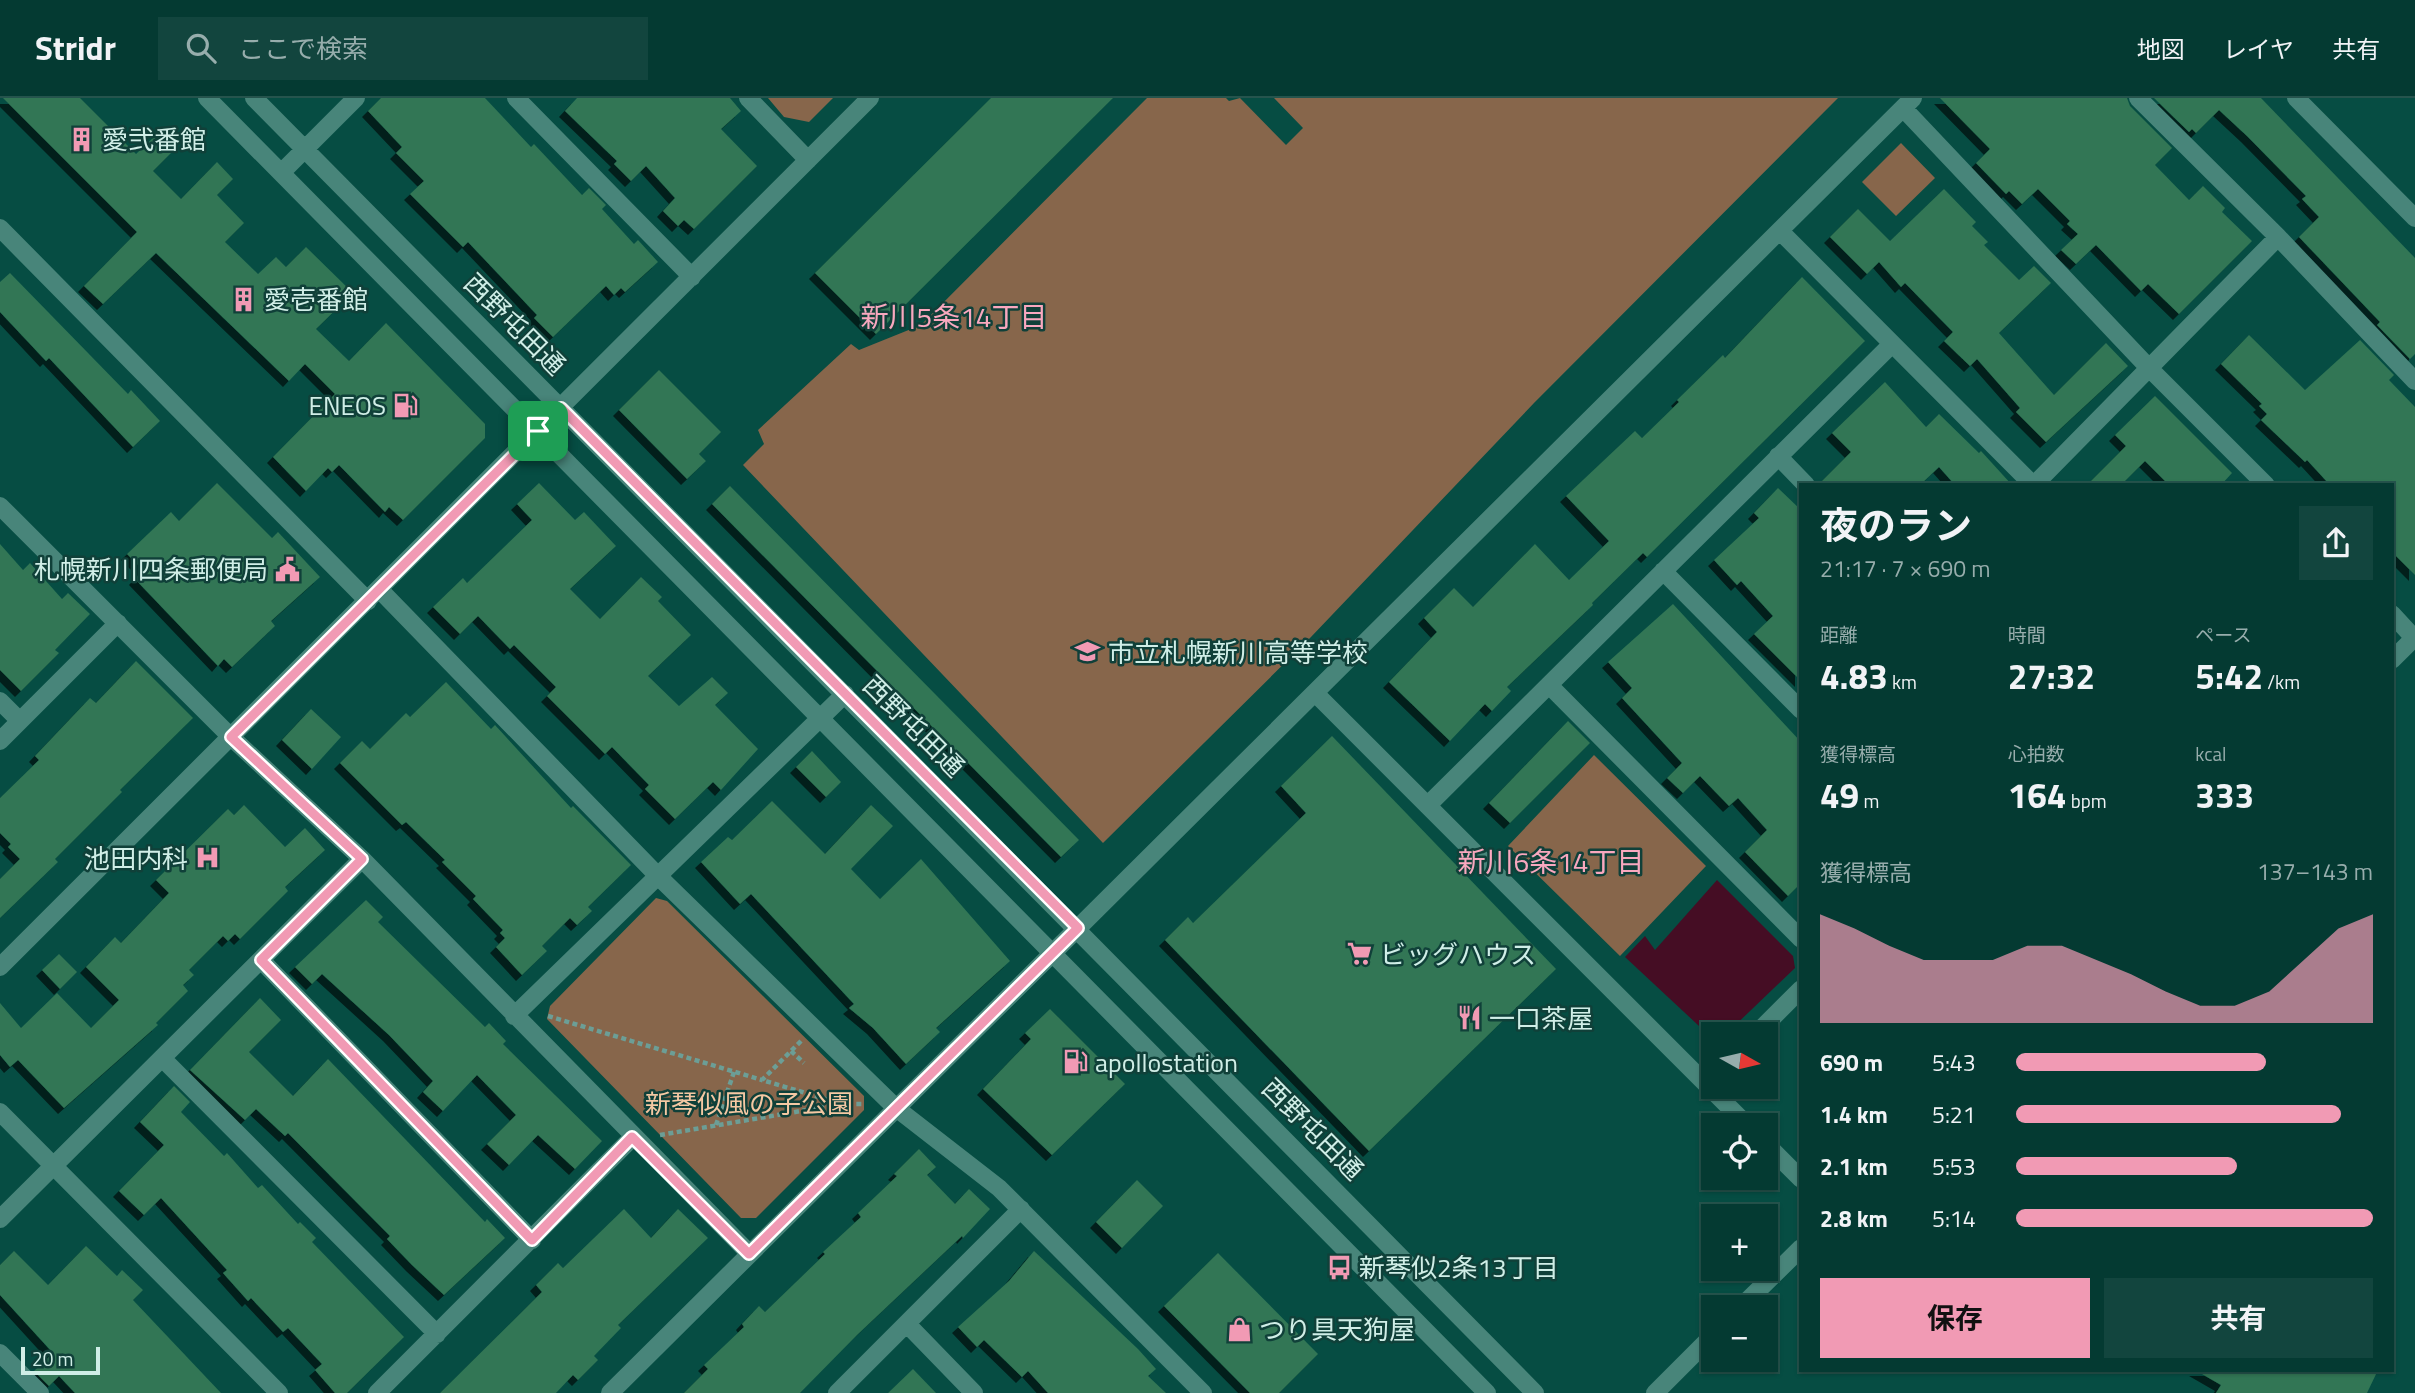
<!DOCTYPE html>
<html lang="ja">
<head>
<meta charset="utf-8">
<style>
  :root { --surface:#043a32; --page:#12453e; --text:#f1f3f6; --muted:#97adac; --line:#25544d; --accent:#f19ab4 }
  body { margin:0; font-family:"Titillium Web","Noto Sans JP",sans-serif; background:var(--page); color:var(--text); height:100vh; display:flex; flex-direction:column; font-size:26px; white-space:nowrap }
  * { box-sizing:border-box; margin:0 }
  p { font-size:23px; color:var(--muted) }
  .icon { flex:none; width:38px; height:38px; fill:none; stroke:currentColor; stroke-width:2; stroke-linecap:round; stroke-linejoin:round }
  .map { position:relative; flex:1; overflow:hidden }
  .drawer { position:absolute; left:1799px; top:385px; width:595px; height:889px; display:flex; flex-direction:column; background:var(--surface); border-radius:0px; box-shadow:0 2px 5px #0004,0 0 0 2px var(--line) }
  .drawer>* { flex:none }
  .needle { width:46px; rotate:98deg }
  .tools { position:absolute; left:1701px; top:924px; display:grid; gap:14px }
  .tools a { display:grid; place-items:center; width:77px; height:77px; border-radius:0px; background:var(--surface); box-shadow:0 2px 5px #0004,0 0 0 2px var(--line); font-size:35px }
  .scale { position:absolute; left:21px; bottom:18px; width:79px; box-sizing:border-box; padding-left:7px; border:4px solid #d0eee7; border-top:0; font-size:19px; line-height:24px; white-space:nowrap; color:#d0eee7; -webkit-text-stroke:5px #104039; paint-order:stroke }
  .pin { position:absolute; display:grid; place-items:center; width:60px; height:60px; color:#fff; margin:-30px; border-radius:14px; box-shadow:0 4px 10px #0006 }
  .round { display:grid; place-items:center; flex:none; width:74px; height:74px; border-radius:0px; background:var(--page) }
  .headline { display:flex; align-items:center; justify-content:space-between; height:119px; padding:0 21px }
  h1 { font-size:38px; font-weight:700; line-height:52px }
  .figures { display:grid; grid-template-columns:repeat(3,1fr); gap:10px; height:119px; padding:7px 21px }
  .figures div { display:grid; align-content:center }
  .figures b { font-size:35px; font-weight:700 }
  .figures small { font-size:19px; font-weight:400 }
  .figures p { font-size:19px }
  .chart { height:196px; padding:14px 21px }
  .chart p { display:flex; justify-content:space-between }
  .chart svg { width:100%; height:126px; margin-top:7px; fill:var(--accent); opacity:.7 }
  .cta { display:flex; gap:14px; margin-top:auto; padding:14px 21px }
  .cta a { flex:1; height:80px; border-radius:0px; background:var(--accent); color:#111; font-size:28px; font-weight:700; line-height:80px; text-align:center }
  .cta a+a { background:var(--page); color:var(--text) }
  ul { padding:0 21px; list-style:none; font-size:23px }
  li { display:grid; grid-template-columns:112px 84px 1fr; align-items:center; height:52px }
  li i { height:18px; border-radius:9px; background:var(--accent) }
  header { display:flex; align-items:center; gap:42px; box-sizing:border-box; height:98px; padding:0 35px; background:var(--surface); border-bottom:2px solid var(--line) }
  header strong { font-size:33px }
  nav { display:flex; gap:38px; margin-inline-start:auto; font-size:24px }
  .search { width:490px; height:63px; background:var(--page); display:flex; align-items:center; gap:18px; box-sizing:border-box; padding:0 24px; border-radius:0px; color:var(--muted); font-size:26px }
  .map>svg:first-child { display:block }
</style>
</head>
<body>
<header>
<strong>Stridr</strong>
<div class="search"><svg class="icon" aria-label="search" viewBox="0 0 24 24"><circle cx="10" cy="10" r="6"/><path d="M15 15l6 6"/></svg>ここで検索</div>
<nav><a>地図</a><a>レイヤ</a><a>共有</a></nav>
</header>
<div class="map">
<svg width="2415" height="1295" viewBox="0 0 2415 1295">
  <defs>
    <filter id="shadow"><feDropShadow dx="-6" dy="6" stdDeviation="0" flood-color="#0009"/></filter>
  </defs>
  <rect width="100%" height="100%" fill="#064d43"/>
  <path fill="#87664b" d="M 768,0 L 833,0 L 809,24 L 784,19 Z
    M 1147,0 L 1226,0 L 1229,3 L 1240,0 L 1286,47 L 1303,30 L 1274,0 L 1838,0 L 1534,305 L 1311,539 L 1103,745 L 743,367 L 764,346 L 758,332 L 851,246 L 859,252 L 921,227 Z
    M 1901,45 L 1935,80 L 1896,118 L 1862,84 Z
    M 1594,657 L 1706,768 L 1620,858 L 1508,748 Z
    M 656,800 L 667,803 L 864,998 L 864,1012 L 756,1120 L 741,1120 L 547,921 L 550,908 Z"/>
  <path fill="#450d24" d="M 1717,782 L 1793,858 L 1795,870 L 1726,936 L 1713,936 L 1713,941 L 1625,859 L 1645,838 L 1655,852 Z"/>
  <path fill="#307655" filter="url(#shadow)" d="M 3,0 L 80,0 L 136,56 L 155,38 L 172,54 L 153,73 L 181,101 L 217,64 L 233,81 L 217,97 L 244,125 L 225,144 L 258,176 L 276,159 L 286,169 L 306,149 L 353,195 L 316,231 L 349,263 L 386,225 L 485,326 L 485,340 L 403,422 L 389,409 L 385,414 L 339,367 L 332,374 L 328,370 L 306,393 L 273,359 L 335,296 L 305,266 L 289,283 L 156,155 L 103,206 L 84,188 L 137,134 Z
    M 381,0 L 485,0 L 531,49 L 534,46 L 582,97 L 589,90 L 606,107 L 602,111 L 634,146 L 638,142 L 658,164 L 625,194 L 621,190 L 614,197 L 606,188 L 553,239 L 534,220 L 537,217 L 468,144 L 463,149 L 410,96 L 424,83 L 396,55 L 402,49 L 368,13 Z
    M 577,0 L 730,0 L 741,13 L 721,31 L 757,68 L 694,131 L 684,122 L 678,128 L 663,113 L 675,100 L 646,68 L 631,83 L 614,66 L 617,63 L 565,13 Z
    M 991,0 L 1113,0 L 876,236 L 815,175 Z
    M 1940,0 L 2127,0 L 2130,8 L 2172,50 L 2155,67 L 2189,102 L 2203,88 L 2225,110 L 2222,114 L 2252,143 L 2179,216 L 2148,186 L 2141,193 L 2096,147 L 2076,166 L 2061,152 L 2078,136 L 2067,126 L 2070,123 L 2038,91 L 2022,106 L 2009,93 L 2006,96 L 1976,65 L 1990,51 Z
    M 2154,0 L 2261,0 L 2415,160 L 2415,256 L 2410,261 L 2377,227 L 2380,224 L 2299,139 L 2319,119 L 2302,101 L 2306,98 L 2247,38 L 2219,12 L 2196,35 L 2192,31 L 2189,34 Z
    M 1944,91 L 1976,124 L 1972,128 L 1988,144 L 1984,147 L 2019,182 L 2034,168 L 2051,185 L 1999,235 L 2054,297 L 2106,245 L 2128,268 L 2046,344 L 2016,314 L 2020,310 L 1977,261 L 1970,268 L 1944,243 L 1953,234 L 1905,185 L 1901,189 L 1879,164 L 1867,176 L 1830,139 L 1858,111 L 1890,143 Z
    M 10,175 L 128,296 L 131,292 L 160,323 L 133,349 L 49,260 L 46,263 L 0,214 L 0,184 Z
    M 1802,179 L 1865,243 L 1647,459 L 1643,455 L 1592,505 L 1593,507 L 1507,589 L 1511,593 L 1492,613 L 1485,606 L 1450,643 L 1389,584 L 1437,534 L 1424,520 L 1454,490 L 1473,509 L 1535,446 L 1569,482 L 1609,443 L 1566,398 L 1635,333 L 1642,340 L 1679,304 L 1677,302 L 1723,257 L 1725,260 Z
    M 2249,237 L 2305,292 L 2360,242 L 2394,277 L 2389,282 L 2415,309 L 2415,477 L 2392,454 L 2392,387 L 2330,387 L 2307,362 L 2305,364 L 2261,322 L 2267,316 L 2259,308 L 2262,306 L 2221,266 Z
    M 659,272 L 721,334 L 699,356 L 706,363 L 687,381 L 619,312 Z
    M 1885,284 L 1926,329 L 1939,316 L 1979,355 L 1981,353 L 2012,387 L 1955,387 L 1939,369 L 1920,387 L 1818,387 L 1851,354 L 1832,335 Z
    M 2155,298 L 2232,375 L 2221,387 L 2169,387 L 2145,363 L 2121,387 L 2087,387 L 2126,348 L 2115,337 Z
    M 217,385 L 272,440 L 278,434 L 320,479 L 271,523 L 275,528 L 232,569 L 224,561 L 218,568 L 135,481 L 143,472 L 127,456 L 171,414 L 179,423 Z
    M 539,385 L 575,422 L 584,414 L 616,448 L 570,491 L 600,521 L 641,479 L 662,499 L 658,503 L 691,537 L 648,578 L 679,608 L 712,579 L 728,595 L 715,607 L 758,651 L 721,692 L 713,684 L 675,721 L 645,691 L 649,687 L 612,649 L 605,656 L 547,598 L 556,589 L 514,547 L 510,551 L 478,518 L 460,536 L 433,509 L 463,480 L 467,485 L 532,422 L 517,406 Z
    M 730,388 L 1079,742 L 1061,759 L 712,406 Z
    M 1778,390 L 1801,412 L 1801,583 L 1754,536 L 1773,518 L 1741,483 L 1737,487 L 1714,462 L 1759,420 L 1754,415 Z
    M 0,446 L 23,472 L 30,465 L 62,501 L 68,495 L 90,516 L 55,552 L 59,555 L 21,593 L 0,572 Z
    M 1673,506 L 1801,644 L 1801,785 L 1788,798 L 1745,754 L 1767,732 L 1738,700 L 1729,708 L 1700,678 L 1683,695 L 1667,680 L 1682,665 L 1622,600 L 1632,590 L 1608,564 Z
    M 136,563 L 193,620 L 120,692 L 122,694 L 55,761 L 58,764 L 0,820 L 0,781 L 20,761 L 8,749 L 11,746 L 0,735 L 0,700 L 39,662 L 35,658 L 90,600 L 96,605 Z
    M 446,584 L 491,631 L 495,627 L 571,710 L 573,708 L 631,767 L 588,809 L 592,813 L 577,827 L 570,820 L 542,848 L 547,853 L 522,877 L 496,849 L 505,840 L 500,835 L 503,832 L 473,801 L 476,798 L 442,764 L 445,762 L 406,724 L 402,727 L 340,665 L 362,643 L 370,651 L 406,615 L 410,619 Z
    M 311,611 L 341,639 L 312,671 L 282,642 Z
    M 1568,623 L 1590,645 L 1510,725 L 1489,705 Z
    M 1332,638 L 1556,871 L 1369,1053 L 1165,842 L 1188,819 L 1193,825 L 1306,715 L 1281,688 Z
    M 812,653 L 841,684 L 826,699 L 796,669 Z
    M 772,703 L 825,756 L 871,707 L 893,728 L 851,771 L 880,801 L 921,761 L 1010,863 L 936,930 L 940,934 L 906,966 L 873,930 L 849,910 L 854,906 L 751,796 L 740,806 L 701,764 L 728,739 L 732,742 Z
    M 244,707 L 285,749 L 305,730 L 325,752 L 285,789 L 288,793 L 240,841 L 235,836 L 228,843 L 223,838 L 189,872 L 194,877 L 183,887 L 188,893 L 156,925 L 158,927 L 64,1010 L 18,962 L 10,969 L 0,957 L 0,905 L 21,930 L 57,895 L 91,930 L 119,902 L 86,869 L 115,839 L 121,845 L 169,795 L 156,782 L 228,711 L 234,717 Z
    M 366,802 L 383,819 L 378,824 L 485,929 L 489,925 L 506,943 L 503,946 L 602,1043 L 575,1071 L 538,1037 L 509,1067 L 487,1046 L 516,1017 L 477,977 L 443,1013 L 423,994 L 433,983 L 389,937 L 322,876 L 312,886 L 295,869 Z
    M 59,856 L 77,874 L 60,891 L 42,872 Z
    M 260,900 L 281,922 L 249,954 L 293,998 L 328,961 L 485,1124 L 487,1121 L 505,1140 L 444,1197 L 412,1167 L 387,1141 L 390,1138 L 288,1035 L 285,1038 L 256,1011 L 245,1022 L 190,972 Z
    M 1050,911 L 1125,986 L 1052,1057 L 983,991 L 1031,941 L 1025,935 Z
    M 174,988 L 190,1004 L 181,1014 L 224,1058 L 227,1055 L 258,1090 L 262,1087 L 298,1126 L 300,1124 L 316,1140 L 312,1144 L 404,1239 L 347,1295 L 335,1295 L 315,1272 L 322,1266 L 288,1230 L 283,1234 L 251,1200 L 248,1203 L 223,1175 L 227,1172 L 161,1100 L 144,1117 L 119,1093 L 164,1047 L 140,1024 Z
    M 919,1051 L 936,1069 L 927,1077 L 955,1106 L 969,1091 L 990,1111 L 963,1140 L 962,1138 L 857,1237 L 800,1295 L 684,1295 L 708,1271 L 704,1267 L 744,1229 L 742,1226 L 759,1208 L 765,1214 L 825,1156 L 823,1154 L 861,1119 L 858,1115 L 897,1078 L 894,1076 Z
    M 1137,1082 L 1163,1108 L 1122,1150 L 1096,1124 Z
    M 624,1111 L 651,1140 L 678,1111 L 708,1140 L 618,1227 L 621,1230 L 594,1258 L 598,1262 L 578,1282 L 573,1277 L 556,1295 L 440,1295 L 542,1194 L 536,1187 L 558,1165 L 563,1170 Z
    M 86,1148 L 117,1178 L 122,1172 L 143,1192 L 133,1202 L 221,1295 L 75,1295 L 59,1278 L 49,1288 L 34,1273 L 53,1255 L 0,1197 L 0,1167 L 14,1153 L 48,1187 Z
    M 1034,1153 L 1138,1251 L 1156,1271 L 1148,1278 L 1166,1295 L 1048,1295 L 1028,1273 L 1022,1279 L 984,1242 L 977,1249 L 958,1229 L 1009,1183 Z
    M 1218,1155 L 1318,1256 L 1279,1295 L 1250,1295 L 1164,1208 Z
    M 913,1271 L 936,1295 L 888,1295 Z
    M 2195,1272 L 2378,1272 L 2367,1295 L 2216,1295 L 2221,1287 Z"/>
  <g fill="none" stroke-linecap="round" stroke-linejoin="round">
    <path stroke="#6c9e96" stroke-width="4.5" stroke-dasharray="5 3.5" stroke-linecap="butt" d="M 548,918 L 762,982
      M 801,943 L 762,982 L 842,1006 L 862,1006
      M 791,953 L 804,965
      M 716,1027 L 734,974
      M 660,1037 L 842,1006"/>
    <path stroke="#48857a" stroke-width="18" d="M 207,0 L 1487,1295
      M 254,0 L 1535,1295
      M 516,0 L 692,179
      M 748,0 L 808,62
      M 2138,0 L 2278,139 L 2415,283
      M 2296,0 L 2415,120
      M 1903,10 L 2150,271 L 2266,387
      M 282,74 L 356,0
      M 0,130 L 368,503
      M 1780,133 L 2033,387
      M 1778,358 L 1806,387
      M 2034,387 L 2278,139
      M 0,408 L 231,639 L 362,761 L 749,1155
      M 1663,473 L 1801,612
      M 379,491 L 659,779 L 896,1010 L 999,1090 L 1203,1295
      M 2392,516 L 2414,540
      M 2392,562 L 2415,539
      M 1549,587 L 1801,841
      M 1315,595 L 1747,1027
      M 0,603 L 20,623
      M 0,643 L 118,525
      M 1428,707 L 1892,246
      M 261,862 L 532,1142
      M 0,869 L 870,0
      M 514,918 L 845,596
      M 1756,936 L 1801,891
      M 162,960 L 437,1236
      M 0,1014 L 279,1295
      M 1766,1046 L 1801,1081
      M 0,1121 L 362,761
      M 1741,1209 L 1801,1150
      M 908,1227 L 974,1295
      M 0,1255 L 40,1295
      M 377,1295 L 633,1039
      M 610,1295 L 1913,0
      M 837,1295 L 1021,1111
      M 1655,1295 L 1713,1237"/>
  </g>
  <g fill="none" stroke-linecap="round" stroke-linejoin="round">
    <defs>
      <path id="route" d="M 561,310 L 1078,830 L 749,1156 L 632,1039 L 532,1142 L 261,862 L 362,761 L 231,639 Z"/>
    </defs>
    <use href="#route" stroke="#fff" stroke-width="14"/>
    <use href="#route" stroke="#f19ab4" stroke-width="9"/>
  </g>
  <defs>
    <symbol id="building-bare" viewBox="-9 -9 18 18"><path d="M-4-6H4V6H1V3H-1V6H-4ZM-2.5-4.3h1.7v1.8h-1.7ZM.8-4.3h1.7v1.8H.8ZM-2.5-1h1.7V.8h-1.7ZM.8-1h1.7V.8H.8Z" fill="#f19ab4" stroke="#104039" stroke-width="2.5" paint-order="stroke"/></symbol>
    <symbol id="fuel-bare" viewBox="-9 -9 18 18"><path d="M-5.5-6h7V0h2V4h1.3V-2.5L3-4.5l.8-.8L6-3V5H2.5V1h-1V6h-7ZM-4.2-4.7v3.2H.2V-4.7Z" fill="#f19ab4" stroke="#104039" stroke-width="2.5" paint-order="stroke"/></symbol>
    <symbol id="civic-bare" viewBox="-9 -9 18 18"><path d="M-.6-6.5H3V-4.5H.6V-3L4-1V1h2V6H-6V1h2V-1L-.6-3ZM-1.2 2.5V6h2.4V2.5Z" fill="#f19ab4" stroke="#104039" stroke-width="2.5" paint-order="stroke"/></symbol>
    <symbol id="school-bare" viewBox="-9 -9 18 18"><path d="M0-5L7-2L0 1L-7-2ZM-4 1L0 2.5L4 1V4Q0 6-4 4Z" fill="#f19ab4" stroke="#104039" stroke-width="2.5" paint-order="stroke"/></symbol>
    <symbol id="hospital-bare" viewBox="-9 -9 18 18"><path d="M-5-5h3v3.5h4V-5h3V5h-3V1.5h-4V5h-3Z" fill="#f19ab4" stroke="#104039" stroke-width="2.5" paint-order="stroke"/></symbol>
    <symbol id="supermarket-bare" viewBox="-9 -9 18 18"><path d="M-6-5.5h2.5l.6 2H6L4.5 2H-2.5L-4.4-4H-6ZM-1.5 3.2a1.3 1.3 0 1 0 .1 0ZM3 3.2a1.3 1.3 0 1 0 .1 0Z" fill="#f19ab4" stroke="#104039" stroke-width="2.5" paint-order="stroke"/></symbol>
    <symbol id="restaurant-bare" viewBox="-9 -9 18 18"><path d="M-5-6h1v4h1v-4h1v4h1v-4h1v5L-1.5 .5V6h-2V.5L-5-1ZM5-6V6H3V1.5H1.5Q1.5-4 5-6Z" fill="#f19ab4" stroke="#104039" stroke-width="2.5" paint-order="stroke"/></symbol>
    <symbol id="bus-bare" viewBox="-9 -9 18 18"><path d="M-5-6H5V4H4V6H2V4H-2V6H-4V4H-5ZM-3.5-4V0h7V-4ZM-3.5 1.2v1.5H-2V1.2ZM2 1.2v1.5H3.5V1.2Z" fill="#f19ab4" stroke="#104039" stroke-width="2.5" paint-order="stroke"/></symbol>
    <symbol id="shop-bare" viewBox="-9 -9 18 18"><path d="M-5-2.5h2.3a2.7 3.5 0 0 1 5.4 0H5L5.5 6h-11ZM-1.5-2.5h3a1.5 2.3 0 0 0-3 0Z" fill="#f19ab4" stroke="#104039" stroke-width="2.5" paint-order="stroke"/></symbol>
  </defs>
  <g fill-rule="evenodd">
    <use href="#building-bare" x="64" y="24" width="35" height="35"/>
    <use href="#building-bare" x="226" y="184" width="35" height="35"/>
    <use href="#fuel-bare" x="388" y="290" width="35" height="35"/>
    <use href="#civic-bare" x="270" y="454" width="35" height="35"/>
    <use href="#school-bare" x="1070" y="536" width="35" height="35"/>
    <use href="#hospital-bare" x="190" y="742" width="35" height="35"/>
    <use href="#supermarket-bare" x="1342" y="838" width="35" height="35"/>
    <use href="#restaurant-bare" x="1452" y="902" width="35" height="35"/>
    <use href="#fuel-bare" x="1058" y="946" width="35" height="35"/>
    <use href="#bus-bare" x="1322" y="1152" width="35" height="35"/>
    <use href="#shop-bare" x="1222" y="1214" width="35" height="35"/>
  </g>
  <g text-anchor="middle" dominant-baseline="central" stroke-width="5" stroke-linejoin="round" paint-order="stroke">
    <g font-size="26" fill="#d0eee7" stroke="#104039" text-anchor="start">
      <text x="102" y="41">愛弐番館</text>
      <text x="264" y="201">愛壱番館</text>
      <text x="386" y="307" text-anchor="end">ENEOS</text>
      <text x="268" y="471" text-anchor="end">札幌新川四条郵便局</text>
      <text x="1108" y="554">市立札幌新川高等学校</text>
      <text x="188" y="760" text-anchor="end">池田内科</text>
      <text x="1380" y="856">ビッグハウス</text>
      <text x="1489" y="920">一口茶屋</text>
      <text x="1095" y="964">apollostation</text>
      <text x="1359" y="1169">新琴似2条13丁目</text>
      <text x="1259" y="1231">つり具天狗屋</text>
    </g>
    <g font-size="26" fill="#d0eee7" stroke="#104039">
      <text transform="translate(515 226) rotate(45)">西野屯田通</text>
      <text transform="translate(914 628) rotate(45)">西野屯田通</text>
      <text transform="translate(1313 1031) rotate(45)">西野屯田通</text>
    </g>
    <g font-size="26" fill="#f5c8a3" stroke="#104039">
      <text x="749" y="1005">新琴似風の子公園</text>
    </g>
    <g font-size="28" fill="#f9a8bf" stroke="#104039">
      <text x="954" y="218">新川5条14丁目</text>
      <text x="1551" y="763">新川6条14丁目</text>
    </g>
  </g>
</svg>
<div class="tools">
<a><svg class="needle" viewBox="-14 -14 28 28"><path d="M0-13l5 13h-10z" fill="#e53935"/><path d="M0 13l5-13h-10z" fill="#97adac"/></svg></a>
<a><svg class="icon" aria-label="locate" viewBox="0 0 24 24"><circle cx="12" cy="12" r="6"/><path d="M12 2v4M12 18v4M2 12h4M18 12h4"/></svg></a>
<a>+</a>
<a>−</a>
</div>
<div class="scale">20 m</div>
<div class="pin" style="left:538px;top:333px;background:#1e9e55"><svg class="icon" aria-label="arrive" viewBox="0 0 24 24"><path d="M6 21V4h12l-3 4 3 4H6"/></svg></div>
<section class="drawer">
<div class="headline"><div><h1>夜のラン</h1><p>21:17 · 7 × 690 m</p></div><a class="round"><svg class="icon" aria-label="share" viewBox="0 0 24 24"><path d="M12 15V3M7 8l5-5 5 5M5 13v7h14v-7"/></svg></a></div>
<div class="figures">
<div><p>距離</p><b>4.83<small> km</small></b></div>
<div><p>時間</p><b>27:32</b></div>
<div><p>ペース</p><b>5:42<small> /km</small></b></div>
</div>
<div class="figures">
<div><p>獲得標高</p><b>49<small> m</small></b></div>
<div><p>心拍数</p><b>164<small> bpm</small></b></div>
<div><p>kcal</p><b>333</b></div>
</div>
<div class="chart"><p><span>獲得標高</span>137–143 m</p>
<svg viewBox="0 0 160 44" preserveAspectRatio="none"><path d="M0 44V6L10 11L20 17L30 22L40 22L50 22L60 17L70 17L80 22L90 27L100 33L110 38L120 38L130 33L140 22L150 11L160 6V44z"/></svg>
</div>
<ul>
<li><b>690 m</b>5:43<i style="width:70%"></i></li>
<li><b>1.4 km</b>5:21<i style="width:91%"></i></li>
<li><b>2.1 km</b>5:53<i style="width:62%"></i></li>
<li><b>2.8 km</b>5:14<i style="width:100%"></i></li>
</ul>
<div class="cta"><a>保存</a><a>共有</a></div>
</section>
</div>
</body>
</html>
